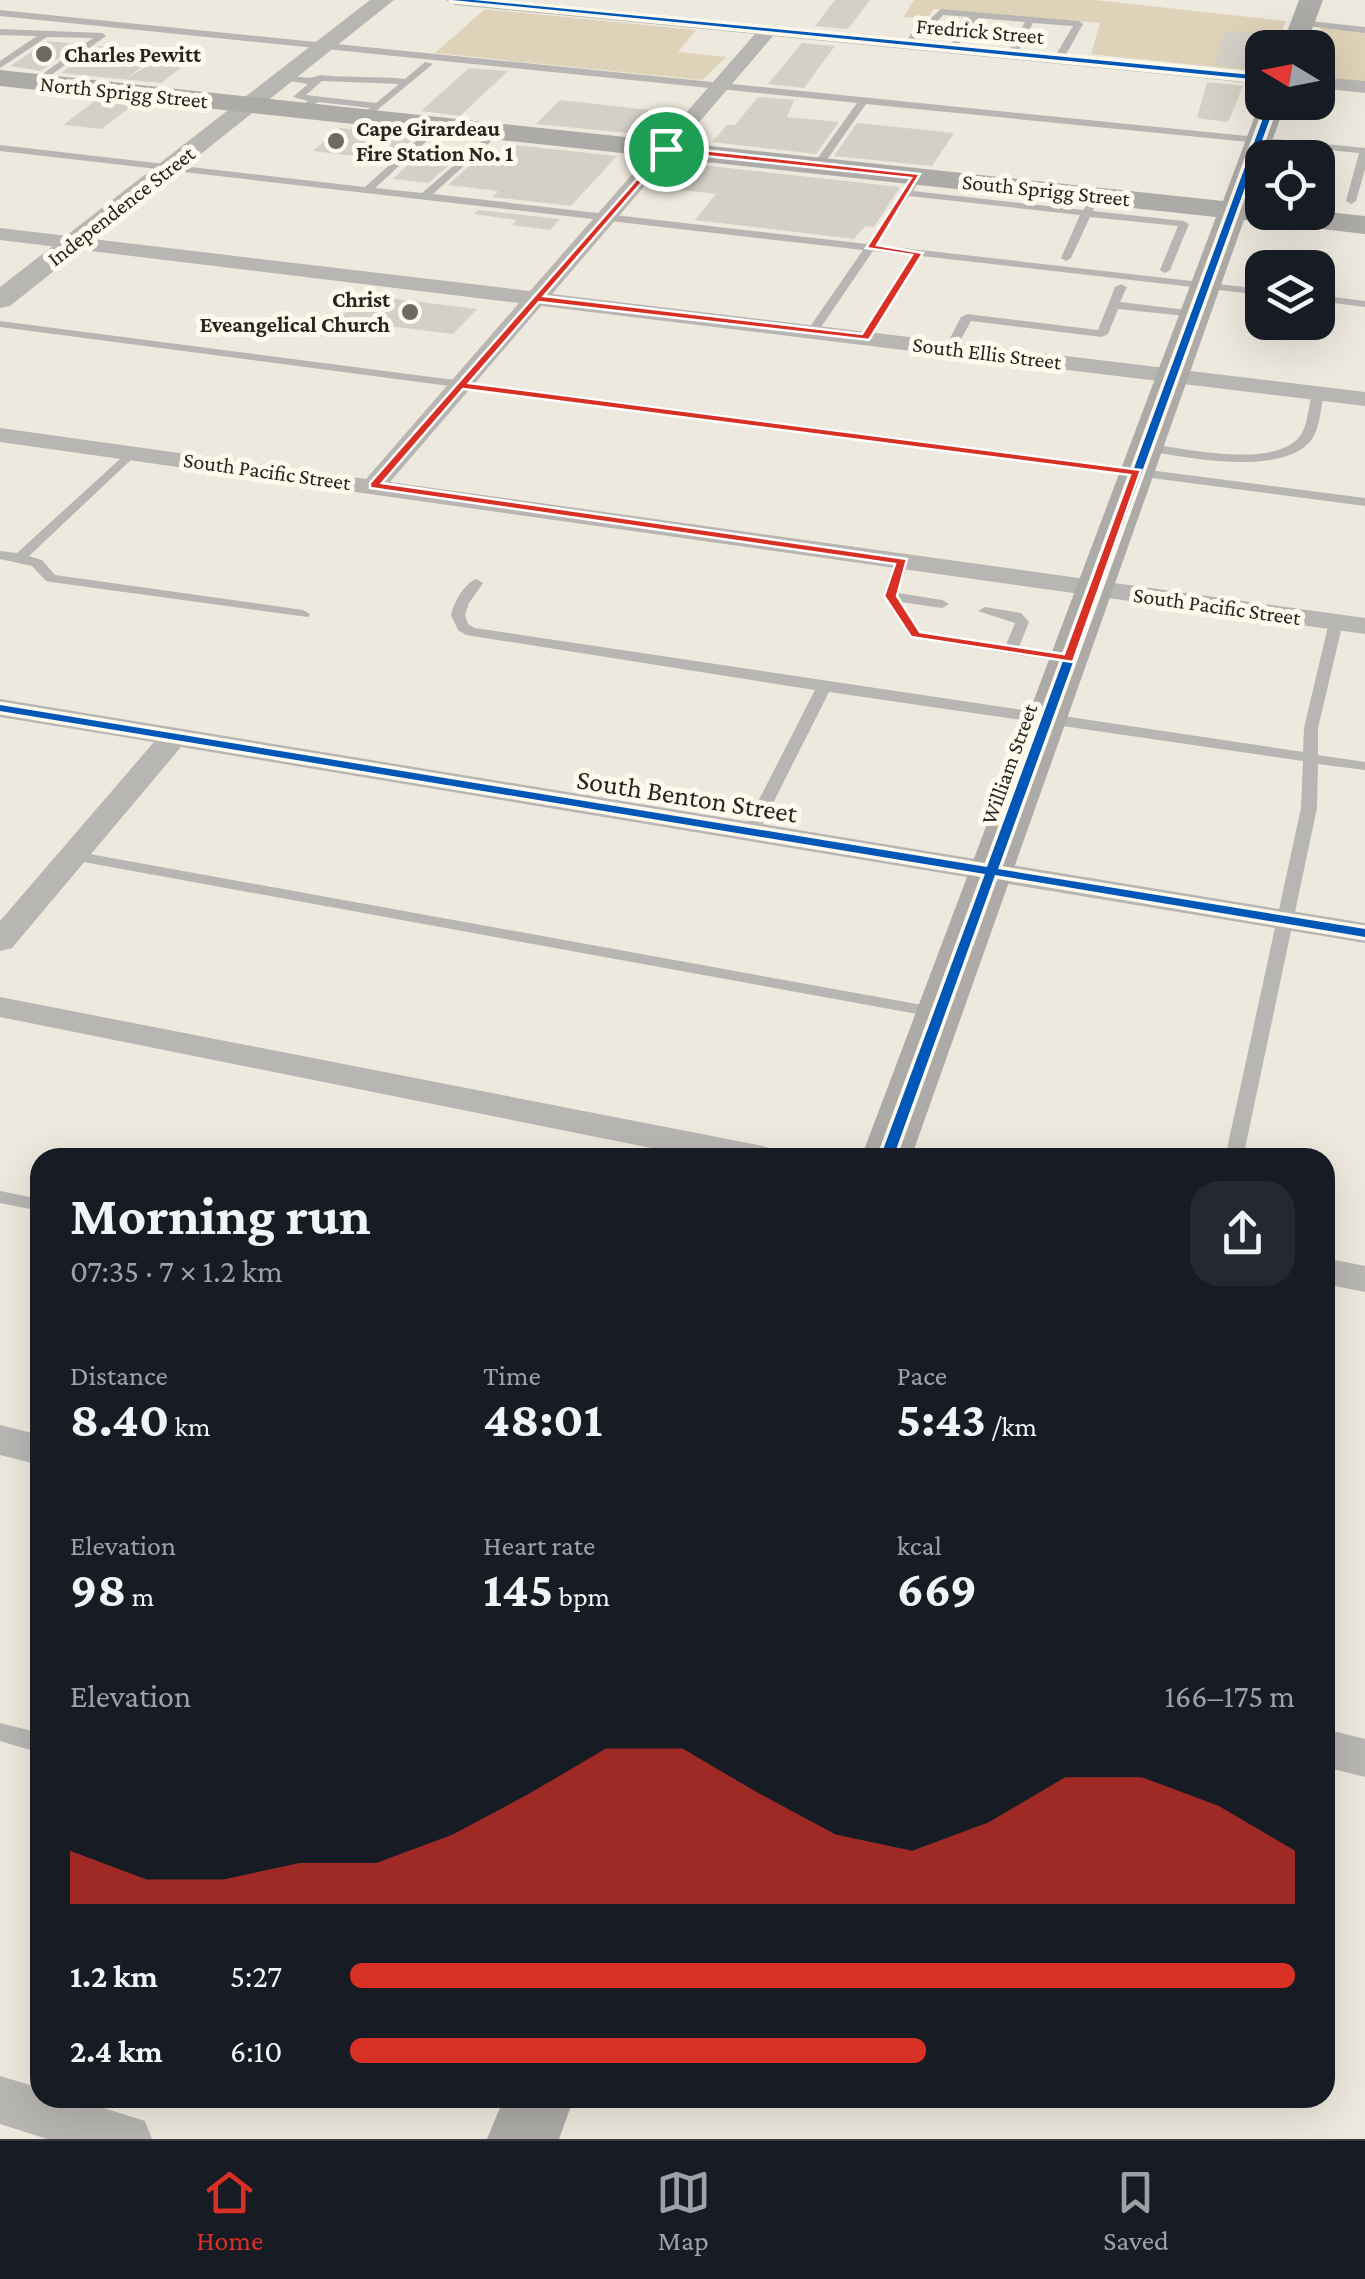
<!DOCTYPE html>
<html lang="en">
<head>
<meta charset="utf-8">
<style>
  :root { --surface:#171b24; --page:#242831; --text:#f1f3f6; --muted:#9ea1a6; --line:#363941; --accent:#d93025 }
  body { margin:0; font-family:"Crimson Pro",serif; background:var(--page); color:var(--text); height:100vh; display:flex; flex-direction:column; font-size:38px; white-space:nowrap }
  * { box-sizing:border-box; margin:0 }
  p { font-size:32px; color:var(--muted) }
  .icon { flex:none; width:55px; height:55px; fill:none; stroke:currentColor; stroke-width:2; stroke-linecap:round; stroke-linejoin:round }
  .map { position:relative; flex:1; overflow:hidden }
  .details { position:absolute; left:30px; top:1148px; width:1305px; height:960px; display:flex; flex-direction:column; background:var(--surface); border-radius:30px; box-shadow:0 10px 40px #0002 }
  .details>* { flex:none }
  .needle { width:65px; rotate:280deg }
  .tools { position:absolute; left:1245px; top:30px; display:grid; gap:20px }
  .tools a { display:grid; place-items:center; width:90px; height:90px; border-radius:20px; background:var(--surface); box-shadow:0 10px 40px #0002; font-size:50px }
  .pin { position:absolute; display:grid; place-items:center; width:85px; height:85px; color:#fff; margin:-42px; border:5px solid #fff; border-radius:50%; box-shadow:0 2px 10px #0007 }
  .round { display:grid; place-items:center; flex:none; width:105px; height:105px; border-radius:30px; background:var(--page) }
  .overview { display:flex; align-items:center; justify-content:space-between; height:170px; padding:0 40px }
  h1 { font-size:55px; font-weight:700; line-height:75px }
  .figures { display:grid; grid-template-columns:repeat(3,1fr); gap:15px; height:170px; padding:10px 40px }
  .figures div { display:grid; align-content:center }
  .figures b { font-size:50px; font-weight:700 }
  .figures small { font-size:28px; font-weight:400 }
  .figures p { font-size:28px }
  .chart { height:280px; padding:20px 40px }
  .chart p { display:flex; justify-content:space-between }
  .chart svg { width:100%; height:180px; margin-top:10px; fill:var(--accent); opacity:.7 }
  ul { padding:0 40px; list-style:none; font-size:32px }
  li { display:grid; grid-template-columns:160px 120px 1fr; align-items:center; height:75px }
  li i { height:25px; border-radius:12px; background:var(--accent) }
  .menu { display:flex; justify-content:space-around; align-items:center; height:140px; border-top:2px solid var(--line); background:var(--surface); font-size:28px; color:var(--muted) }
  .menu a { display:grid; justify-items:center; gap:5px }
  .menu .selected { color:var(--accent) }
  .map>svg:first-child { display:block }
</style>
</head>
<body>
<div class="map">
<svg width="1365" height="2139" viewBox="0 0 1365 2139">
  <rect width="100%" height="100%" fill="#eee9de"/>
  <path fill="#ded2b8" d="M 914,0 L 1095,0 L 1286,21 L 1275,47 L 1262,48 L 1262,72 L 1091,54 L 1100,23 L 934,9 L 926,19 L 904,17 Z
    M 485,9 L 696,30 L 678,52 L 726,57 L 702,80 L 435,53 Z
    M 1322,24 L 1365,28 L 1365,82 L 1318,77 L 1315,48 Z"/>
  <path fill="#d4d0c8" d="M 835,0 L 870,0 L 848,29 L 815,26 Z
    M 1225,31 L 1259,33 L 1248,68 L 1214,65 Z
    M 48,41 L 78,44 L 41,71 L 10,66 Z
    M 802,43 L 835,46 L 804,88 L 768,84 Z
    M 98,46 L 161,52 L 127,78 L 178,48 L 188,62 L 161,83 L 61,73 Z
    M 469,68 L 508,71 L 460,116 L 421,111 Z
    M 1207,82 L 1243,86 L 1228,122 L 1197,118 Z
    M 758,97 L 794,100 L 787,117 L 839,122 L 816,154 L 712,142 L 727,125 L 735,125 Z
    M 96,100 L 134,104 L 102,129 L 63,125 Z
    M 560,100 L 649,110 L 627,133 L 536,124 Z
    M 857,123 L 954,133 L 932,166 L 834,156 Z
    M 340,128 L 396,134 L 417,135 L 390,160 L 313,151 Z
    M 514,145 L 617,156 L 571,206 L 492,197 L 498,191 L 448,185 L 478,158 L 498,160 Z
    M 423,151 L 460,156 L 428,183 L 393,179 Z
    M 693,164 L 900,187 L 874,227 L 865,226 L 854,239 L 695,220 L 716,194 L 673,189 Z
    M 479,210 L 560,219 L 550,230 L 512,225 L 517,220 L 474,214 Z
    M 364,294 L 404,300 L 477,309 L 453,334 L 387,326 L 377,337 L 328,330 Z"/>
  <g fill="none" stroke-linecap="round" stroke-linejoin="round">
    <path fill="#b8b6b2" fill-rule="evenodd" d="M 941,9 L 1079,21 L 1083,24 L 1064,58 L 1059,61 L 1054,58 L 1073,26 L 1033,23 L 1017,54 L 1012,57 L 1007,54 L 1025,22 L 978,18 L 954,51 L 949,48 L 969,17 L 943,15 L 937,22 L 926,25 L 909,46 L 903,46 L 920,21 L 931,18 Z
      M 0,10 L 1365,148 L 1365,169 L 1356,201 L 1351,204 L 1346,201 L 1359,153 L 866,104 L 821,168 L 817,169 L 812,166 L 857,103 L 0,16 Z
      M 1302,20 L 1365,27 L 1365,33 L 1299,25 Z
      M 0,29 L 102,33 L 106,36 L 37,85 L 34,84 L 34,80 L 93,38 L 47,37 L 0,68 L 0,61 L 37,36 L 0,35 Z
      M 425,62 L 433,64 L 365,120 L 360,117 L 370,108 L 318,102 L 306,112 L 300,112 L 300,108 L 308,101 L 293,97 L 308,84 L 278,79 C 291,72 307,82 320,75 C 350,78 375,76 405,79 ZM 322,81 L 399,84 L 376,103 L 306,95 Z
      M 436,123 L 444,125 L 375,188 L 422,193 L 497,128 L 500,129 L 500,133 L 433,194 L 867,244 L 909,181 L 913,180 L 918,183 L 913,191 L 1083,210 L 1090,202 L 1095,205 L 1093,211 L 1184,221 L 1189,224 L 1170,270 L 1165,273 L 1160,270 L 1178,226 L 1090,217 L 1071,258 L 1066,261 L 1061,258 L 1080,215 L 909,196 L 877,245 L 1262,289 L 1262,295 L 921,256 L 872,338 L 866,341 L 860,338 L 911,255 L 873,251 L 817,333 L 813,334 L 807,331 L 863,250 L 0,151 L 0,145 L 365,187 Z
      M 1121,284 L 1127,287 L 1120,302 L 1195,311 L 1201,314 L 1195,317 L 1118,309 L 1108,334 L 1102,337 L 971,321 L 955,350 L 945,348 L 961,317 L 967,314 L 1098,330 L 1115,287 Z
      M 1318,295 L 1365,301 L 1365,307 L 1318,301 Z
      M 0,321 L 1365,498 L 1365,506 L 0,327 Z
      M 1318,389 L 1324,393 C 1321,406 1320,428 1312,439 C 1283,478 1187,457 1146,451 L 1140,447 L 1146,443 C 1180,448 1284,472 1303,431 C 1308,420 1309,405 1312,393 Z
      M 131,449 L 137,453 L 135,456 L 29,556 L 42,560 L 55,575 L 303,610 L 310,614 L 308,617 L 51,582 L 46,581 L 32,566 L 0,559 L 0,551 L 17,553 Z
      M 902,557 L 909,561 L 898,593 L 942,600 L 949,604 L 942,608 L 900,602 L 920,632 L 1006,645 L 1015,623 L 978,611 L 985,607 L 1021,613 L 1029,622 L 1019,647 L 1069,655 L 1076,659 L 1069,663 L 910,638 L 883,596 L 895,561 Z
      M 476,579 L 483,583 L 469,603 L 465,615 L 468,624 L 475,628 L 1303,752 L 1304,728 L 1329,622 L 1331,619 L 1341,619 L 1343,622 L 1318,728 L 1318,755 L 1365,762 L 1365,770 L 1318,764 L 1317,808 L 1243,1158 L 1225,1158 L 1301,808 L 1303,761 L 829,692 L 759,831 L 751,836 L 743,831 L 815,690 L 466,635 L 458,630 L 451,615 C 454,602 464,584 476,579 Z
      M 73,851 L 939,1008 L 948,1013 L 939,1018 L 67,859 L 65,856 L 67,853 Z
      M 0,1191 L 40,1199 L 40,1211 L 0,1203 Z
      M 0,1723 L 40,1733 L 40,1753 L 0,1741 Z"/>
    <path fill="#b8b6b2" fill-rule="evenodd" d="M 446,0 L 509,0 L 1262,73 L 1262,84 L 773,36 L 552,294 L 1365,392 L 1365,406 L 541,306 L 390,482 L 1365,618 L 1365,634 L 0,442 L 0,428 L 366,479 L 519,303 L 0,240 L 0,228 L 530,291 L 755,34 L 455,5 Z
      M 1318,77 L 1365,81 L 1365,93 L 1318,88 Z
      M 0,699 L 1365,923 L 1365,943 L 181,747 L 12,948 L 0,951 L 0,921 L 154,742 L 0,717 Z
      M 0,997 L 763,1146 L 776,1150 L 781,1158 L 701,1158 L 0,1017 Z
      M 1325,1258 L 1365,1266 L 1365,1292 L 1325,1284 Z
      M 0,1425 L 40,1435 L 40,1465 L 0,1455 Z
      M 1325,1729 L 1365,1739 L 1365,1777 L 1325,1767 Z
      M 0,2076 L 40,2088 L 40,2098 L 72,2098 L 145,2121 L 152,2139 L 47,2139 L 0,2124 Z"/>
    <path fill="#b8b6b2" fill-rule="evenodd" d="M 370,0 L 394,0 L 10,306 L 0,308 L 0,287 Z"/>
    <path fill="#adaba7" fill-rule="evenodd" d="M 1299,0 L 1323,0 L 1305,48 L 1281,48 Z
      M 0,70 L 1223,201 L 1260,102 L 1262,99 L 1262,102 L 1286,102 L 1266,158 L 1262,158 L 1250,204 L 1262,205 L 1262,212 L 1318,211 L 1365,216 L 1365,234 L 1244,220 L 911,1158 L 861,1158 L 1216,217 L 0,86 Z
      M 504,2098 L 574,2098 L 559,2139 L 487,2139 Z"/>
    <defs>
      <path id="cycleway" d="M 452,0 L 474,0 L 1262,76 L 1262,80 Z
        M 1269,102 L 1276,102 L 998,869 L 1365,929 L 1365,937 L 995,875 L 893,1158 L 880,1158 L 985,874 L 0,711 L 0,705 L 987,867 Z"/>
    </defs>
    <use href="#cycleway" stroke="#fef9ed" stroke-width="7"/>
    <use href="#cycleway" fill="#0057b8" fill-rule="evenodd"/>
  </g>
  <path fill="#d93025" stroke="#fff" stroke-width="2.5" fill-rule="evenodd" d="M 666,146 L 920,174 L 877,245 L 923,253 L 869,340 L 539,302 L 469,383 L 1141,470 L 1073,662 L 911,637 L 884,596 L 895,564 L 370,488 L 370,483 ZM 668,152 L 911,178 L 866,248 L 912,255 L 862,334 L 544,296 ZM 463,389 L 1130,475 L 1064,654 L 920,632 L 897,596 L 907,559 L 382,483 Z"/>
  <g fill="#6d6a61" stroke="#fef9ed" stroke-width="4">
    <circle cx="44" cy="54" r="10"/>
    <circle cx="336" cy="141" r="10"/>
    <circle cx="410" cy="312" r="10"/>
  </g>
  <g text-anchor="middle" dominant-baseline="central" stroke-width="10" stroke-linejoin="round" paint-order="stroke">
    <g font-size="22" fill="#28251d" stroke="#fef9ed">
      <text transform="translate(980 31) rotate(5)">Fredrick Street</text>
      <text transform="translate(124 92) rotate(6)">North Sprigg Street</text>
      <text transform="translate(1046 190) rotate(6)">South Sprigg Street</text>
      <text transform="translate(121 206) rotate(-38)">Independence Street</text>
      <text transform="translate(987 353) rotate(7)">South Ellis Street</text>
      <text transform="translate(267 471) rotate(8)">South Pacific Street</text>
      <text transform="translate(1217 606) rotate(8)">South Pacific Street</text>
      <text transform="translate(1009 764) rotate(-70)">William Street</text>
    </g>
    <g font-size="22" font-weight="bold" fill="#28251d" stroke="#fef9ed" text-anchor="start">
      <text x="64" y="54">Charles Pewitt</text>
      <text x="356" y="128">Cape Girardeau<tspan x="356" dy="25">Fire Station No. 1</tspan></text>
      <text x="390" y="299" text-anchor="end">Christ<tspan x="390" dy="25">Eveangelical Church</tspan></text>
    </g>
    <g font-size="28" fill="#28251d" stroke="#fef9ed">
      <text transform="translate(687 796) rotate(9)">South Benton Street</text>
    </g>
  </g>
</svg>
<div class="tools">
<a><svg class="needle" viewBox="-14 -14 28 28"><path d="M0-13l5 13h-10z" fill="#e53935"/><path d="M0 13l5-13h-10z" fill="#9ea1a6"/></svg></a>
<a><svg class="icon" aria-label="locate" viewBox="0 0 24 24"><circle cx="12" cy="12" r="6"/><path d="M12 2v4M12 18v4M2 12h4M18 12h4"/></svg></a>
<a><svg class="icon" aria-label="layers" viewBox="0 0 24 24"><path d="M12 4l9 5-9 5-9-5zM3 14l9 5 9-5"/></svg></a>
</div>
<div class="pin" style="left:666px;top:149px;background:#1e9e55"><svg class="icon" aria-label="arrive" viewBox="0 0 24 24"><path d="M6 21V4h12l-3 4 3 4H6"/></svg></div>
<section class="details">
<div class="overview"><div><h1>Morning run</h1><p>07:35 · 7 × 1.2 km</p></div><a class="round"><svg class="icon" aria-label="share" viewBox="0 0 24 24"><path d="M12 15V3M7 8l5-5 5 5M5 13v7h14v-7"/></svg></a></div>
<div class="figures">
<div><p>Distance</p><b>8.40<small> km</small></b></div>
<div><p>Time</p><b>48:01</b></div>
<div><p>Pace</p><b>5:43<small> /km</small></b></div>
</div>
<div class="figures">
<div><p>Elevation</p><b>98<small> m</small></b></div>
<div><p>Heart rate</p><b>145<small> bpm</small></b></div>
<div><p>kcal</p><b>669</b></div>
</div>
<div class="chart"><p><span>Elevation</span>166–175 m</p>
<svg viewBox="0 0 160 44" preserveAspectRatio="none"><path d="M0 44V31L10 38L20 38L30 34L40 34L50 27L60 17L70 6L80 6L90 17L100 27L110 31L120 24L130 13L140 13L150 20L160 31V44z"/></svg>
</div>
<ul>
<li><b>1.2 km</b>5:27<i style="width:100%"></i></li>
<li><b>2.4 km</b>6:10<i style="width:61%"></i></li>
</ul>
</section>
</div>
<nav class="menu">
<a class="selected"><svg class="icon" aria-label="home" viewBox="0 0 24 24"><path d="M3 11l9-7 9 7M6 9v11h12V9"/></svg>Home</a>
<a><svg class="icon" aria-label="map" viewBox="0 0 24 24"><path d="M3 6l6-2 6 2 6-2v14l-6 2-6-2-6 2zM9 4v14M15 6v14"/></svg>Map</a>
<a><svg class="icon" aria-label="saved" viewBox="0 0 24 24"><path d="M7 4h10v16l-5-4-5 4z"/></svg>Saved</a>
</nav>
</body>
</html>
